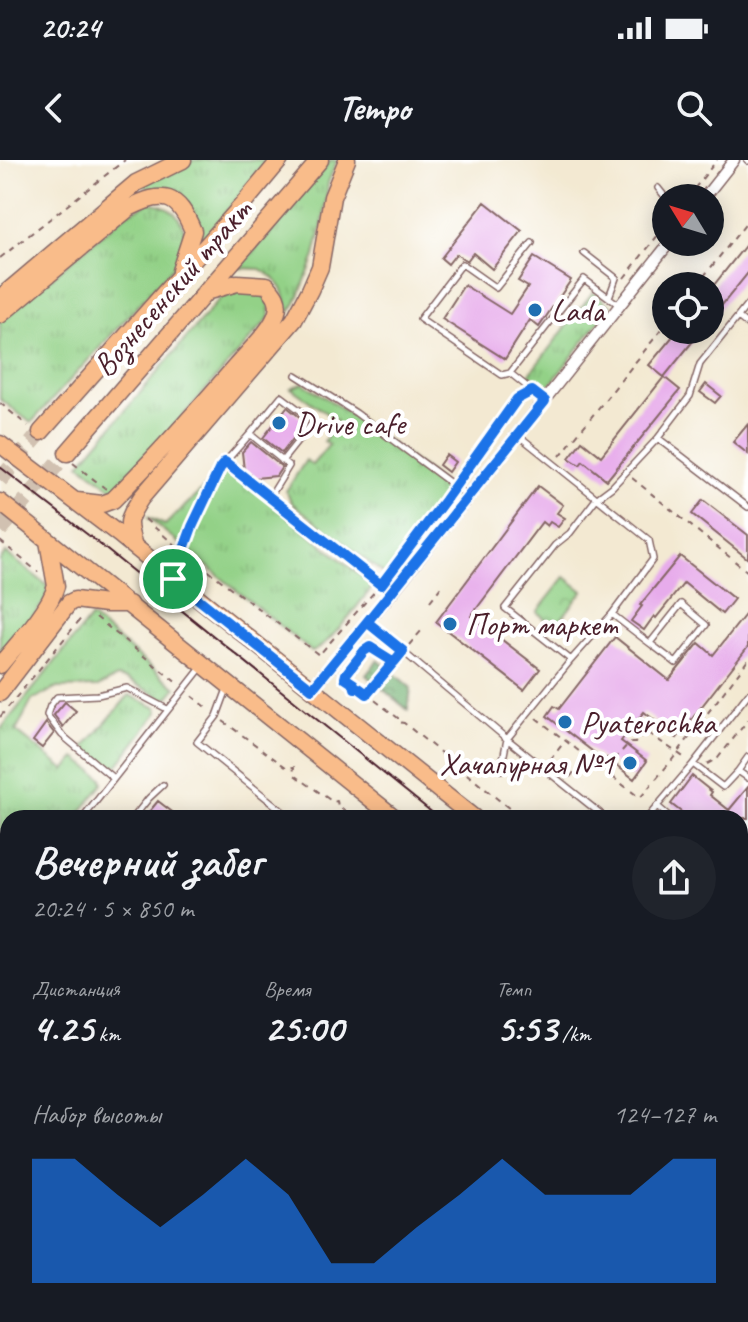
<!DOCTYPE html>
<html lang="ru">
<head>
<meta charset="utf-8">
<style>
  :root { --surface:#171b24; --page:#20242c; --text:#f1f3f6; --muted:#9ea1a6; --accent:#1a73e8 }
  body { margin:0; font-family:Caveat,sans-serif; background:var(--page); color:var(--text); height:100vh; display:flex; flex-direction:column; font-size:30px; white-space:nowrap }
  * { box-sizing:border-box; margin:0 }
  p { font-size:26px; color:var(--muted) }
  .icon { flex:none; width:44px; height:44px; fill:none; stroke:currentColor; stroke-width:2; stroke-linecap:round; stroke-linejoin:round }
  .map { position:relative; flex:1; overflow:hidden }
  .details { position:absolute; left:0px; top:650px; width:748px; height:512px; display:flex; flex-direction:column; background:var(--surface); border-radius:24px 24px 0 0; box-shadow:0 4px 20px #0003 }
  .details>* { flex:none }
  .needle { width:52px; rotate:308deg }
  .fabs { position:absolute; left:652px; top:24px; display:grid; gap:16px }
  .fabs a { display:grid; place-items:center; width:72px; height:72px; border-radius:50%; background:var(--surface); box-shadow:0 4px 20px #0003; font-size:40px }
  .pin { position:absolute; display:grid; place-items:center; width:68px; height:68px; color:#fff; margin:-34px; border:4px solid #fff; border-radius:50%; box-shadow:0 2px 8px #0007 }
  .round { display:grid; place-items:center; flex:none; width:84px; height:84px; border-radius:42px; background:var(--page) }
  .head { display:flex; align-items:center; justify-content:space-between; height:136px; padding:0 32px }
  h1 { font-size:44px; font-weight:800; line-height:60px }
  .metrics { display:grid; grid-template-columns:repeat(3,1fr); gap:12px; height:136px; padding:8px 32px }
  .metrics div { display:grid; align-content:center }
  .metrics b { font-size:40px; font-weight:800 }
  .metrics small { font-size:22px; font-weight:400 }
  .metrics p { font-size:22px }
  .chart { height:224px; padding:16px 32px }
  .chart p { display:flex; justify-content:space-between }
  .chart svg { width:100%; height:144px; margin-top:8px; fill:var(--accent); opacity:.7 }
  .status { display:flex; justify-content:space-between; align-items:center; height:56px; padding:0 40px; background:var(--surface); direction:ltr }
  .status svg { height:22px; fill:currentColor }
  header { display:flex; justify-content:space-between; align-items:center; height:104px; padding:0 32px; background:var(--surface); font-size:36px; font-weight:800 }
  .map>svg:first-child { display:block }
</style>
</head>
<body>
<div class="status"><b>20:24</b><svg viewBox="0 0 49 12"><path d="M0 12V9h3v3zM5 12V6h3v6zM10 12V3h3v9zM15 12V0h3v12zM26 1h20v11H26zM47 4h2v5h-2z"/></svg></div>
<header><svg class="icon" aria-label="back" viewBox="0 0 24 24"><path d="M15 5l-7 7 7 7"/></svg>Tempo<svg class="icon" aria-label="search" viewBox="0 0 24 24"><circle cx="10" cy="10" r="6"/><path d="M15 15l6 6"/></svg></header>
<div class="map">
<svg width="748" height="1162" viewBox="0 0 748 1162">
  <defs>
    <pattern id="grass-tufts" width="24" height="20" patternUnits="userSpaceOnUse" patternTransform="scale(2)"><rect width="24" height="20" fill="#93d187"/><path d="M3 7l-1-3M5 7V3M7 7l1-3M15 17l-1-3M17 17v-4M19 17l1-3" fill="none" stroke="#80b375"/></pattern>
    <pattern id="forest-crowns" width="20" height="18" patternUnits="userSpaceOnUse" patternTransform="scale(2)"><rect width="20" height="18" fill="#76b374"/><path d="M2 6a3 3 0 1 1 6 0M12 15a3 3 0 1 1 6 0" fill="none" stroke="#63915f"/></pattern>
    <pattern id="park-crowns" width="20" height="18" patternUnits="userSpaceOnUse" patternTransform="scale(2)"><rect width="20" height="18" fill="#93d187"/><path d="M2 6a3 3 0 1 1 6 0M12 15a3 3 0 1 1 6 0" fill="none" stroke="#80b375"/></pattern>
  </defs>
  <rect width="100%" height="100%" fill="#fff"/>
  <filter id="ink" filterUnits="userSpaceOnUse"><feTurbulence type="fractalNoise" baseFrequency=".0125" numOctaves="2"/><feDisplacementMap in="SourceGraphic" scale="16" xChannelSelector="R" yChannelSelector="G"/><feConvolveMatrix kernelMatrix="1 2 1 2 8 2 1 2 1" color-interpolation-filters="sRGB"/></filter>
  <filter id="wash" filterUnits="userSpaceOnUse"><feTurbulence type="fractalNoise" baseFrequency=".006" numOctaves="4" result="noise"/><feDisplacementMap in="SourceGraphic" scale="32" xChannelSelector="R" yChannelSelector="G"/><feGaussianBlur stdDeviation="1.8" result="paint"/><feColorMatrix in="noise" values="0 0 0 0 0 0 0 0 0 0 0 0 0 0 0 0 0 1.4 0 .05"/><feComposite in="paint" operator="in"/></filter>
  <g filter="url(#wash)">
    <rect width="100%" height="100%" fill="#f3e9d2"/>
    <path fill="url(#grass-tufts)" stroke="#6e7859" stroke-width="2" d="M 194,0 L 268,0 L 201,83 C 185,43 180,39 140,24 L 181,4 Z
      M 331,0 L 337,0 L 328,23 L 324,57 L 315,96 L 296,143 L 284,159 L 287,145 L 283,130 L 273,117 L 260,109 L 239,108 Z
      M 150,42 C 175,48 178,53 187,76 L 174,106 L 31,263 L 0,239 L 0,161 L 126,54 Z
      M 232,127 L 260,130 L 270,145 L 269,158 L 116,332 L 80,304 L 221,137 Z
      M 593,132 L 611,146 L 546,230 L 528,216 Z
      M 303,223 L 370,267 L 457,334 L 454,343 L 401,410 L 388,417 L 292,343 L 286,331 L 306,300 L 312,305 L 329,285 L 324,281 L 337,261 L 291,228 Z
      M 227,311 L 234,313 L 370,423 L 371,429 C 357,445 330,485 312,492 L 147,357 L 165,365 L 220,313 Z
      M 6,393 L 48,426 L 45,441 L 0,498 L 0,400 Z
      M 91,457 L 176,528 L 168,538 L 164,539 L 128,520 L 117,517 L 98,527 L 57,528 L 32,540 L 16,571 L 65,610 L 76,598 L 102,618 L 103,624 L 76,658 L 8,658 L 8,675 L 0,669 L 0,570 Z
      M 129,535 L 157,548 L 158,552 L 118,605 L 111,607 L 84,588 Z
      M 0,841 L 8,846 L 8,876 L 6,878 L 0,873 Z"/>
    <path fill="url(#forest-crowns)" stroke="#606950" stroke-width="2" d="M 378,500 L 411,528 L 408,550 L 366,515 Z"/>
    <path fill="url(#park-crowns)" stroke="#6e7859" stroke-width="2" d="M 565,417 L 583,431 L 555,467 L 537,452 Z"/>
    <g id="blocks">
      <path fill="#e7aceb" d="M 485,42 L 522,71 L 492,109 L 473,93 L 467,101 L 456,94 L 448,104 L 441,98 Z
        M 748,82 L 748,113 L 710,160 L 710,130 Z
        M 534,97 L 571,120 L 539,167 L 530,160 L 505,199 L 442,159 L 464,125 L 510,154 L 528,127 L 518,121 Z
        M 678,170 L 702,170 L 664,217 L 649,205 Z
        M 664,217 L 680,230 L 607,320 L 583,301 L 580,305 L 569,298 L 582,281 L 601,296 Z
        M 706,224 L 721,236 L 715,243 L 700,232 Z
        M 287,247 L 306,262 L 282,293 L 263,278 Z
        M 748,264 L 748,294 L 733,282 Z
        M 251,282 L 282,307 L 276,316 L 255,318 L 244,310 L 242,292 Z
        M 446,295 L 455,302 L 448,312 L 439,305 Z
        M 538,326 L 563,345 L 557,353 L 565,358 L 558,367 L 550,362 L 547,366 L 542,362 L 471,456 L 540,509 L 524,530 L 436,462 Z
        M 703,340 L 748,375 L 748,399 L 692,354 Z
        M 680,396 L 734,439 L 722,454 L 684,423 L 656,458 L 654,456 L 644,470 L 631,461 L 642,446 L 640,445 Z
        M 748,451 L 748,487 L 677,578 L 644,552 L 621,581 L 647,601 L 634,619 L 607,598 L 605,601 L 547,556 L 554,546 L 559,549 L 615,477 L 669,520 L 699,483 L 713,495 Z
        M 65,542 L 76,551 L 63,567 L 54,555 Z
        M 46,563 L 54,573 L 42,588 L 33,581 Z
        M 692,616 L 712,632 L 710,635 L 729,650 L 748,627 L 748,658 L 702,658 L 696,653 L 692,658 L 689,658 L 671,644 Z
        M 158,641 L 180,658 L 144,658 Z"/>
    </g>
  </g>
  <g filter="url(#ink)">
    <use href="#blocks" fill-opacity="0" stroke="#856665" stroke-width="2"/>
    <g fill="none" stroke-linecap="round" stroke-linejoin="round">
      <path stroke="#d1c1b1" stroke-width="16" stroke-dasharray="16 8" stroke-linecap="butt" d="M 0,320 L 41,272
        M 0,370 L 67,293"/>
      <defs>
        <path id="lane" d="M 747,0 L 748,1
          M 658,28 L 666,38
          M 584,93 L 616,118 L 609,137
          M 738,157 L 748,165
          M 510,213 L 502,215 L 420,159 L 462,104 L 496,128 L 532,83
          M 296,215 L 356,253 L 468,336
          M 517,239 L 532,231
          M 545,241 L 510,213 L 584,119 L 619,145
          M 250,274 L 281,236 L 314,261 L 282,301
          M 658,278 L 748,347
          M 225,302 L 390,432
          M 175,414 L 192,367 L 220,308 L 250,274 L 289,306 L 270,337
          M 612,454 C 633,471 655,487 676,503 L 706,465 L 681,444 L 650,483
          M 369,463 L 507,579 L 606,658
          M 571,500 L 505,448 L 555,385 L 570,373 L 596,339 L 612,327 L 658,278 L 690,236 L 700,204 L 748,144
          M 227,529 L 217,556 L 197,582 L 291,658
          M 693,604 L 748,534
          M 501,610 L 507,579 L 571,500 L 612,454 L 653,399 L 649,380 L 518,275
          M 738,611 L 748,597
          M 113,618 L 62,575 L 47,555 L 50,546 L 57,537 L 98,535 L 127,528 L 167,549
          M 657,646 L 671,658
          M 83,658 L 201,508
          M 133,658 L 149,638 L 163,625
          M 647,658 L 693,604 L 723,627 L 738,611 L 748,618
          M 0,677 L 8,683
          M 740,695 L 743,691
          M 740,761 L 748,767
          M 0,826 L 8,831
          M 740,1016 L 748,1022
          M 467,1154 L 477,1162
          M 183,1160 L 189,1154
          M 231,1162 L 232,1162"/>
        <path id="street" d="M 704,38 L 734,0
          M 312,529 L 402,420 L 670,82"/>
        <path id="primary" d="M 0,138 L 136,23 L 183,0
          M 0,155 L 129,48 C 164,30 178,34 193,71 L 180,111
          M 41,272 L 245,42 L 280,0
          M 0,284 L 121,376 L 474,658
          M 67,293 L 320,0
          M 77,341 L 102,344 L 113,340 C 156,297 196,252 236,206 C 248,192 273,169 277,152 C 280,140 274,133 267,125 L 237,123 L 205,132
          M 0,342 L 395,658
          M 134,386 C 126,361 127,360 141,338 L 294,160 L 310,130 L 320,107 L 332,37 L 347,0
          M 0,505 C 17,484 49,451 56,426 L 48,381
          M 0,533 L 69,443 L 75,440 L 106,444 L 129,444
          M 740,870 L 748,876
          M 740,931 L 748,937"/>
      </defs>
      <use href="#lane" stroke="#856665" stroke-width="8"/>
      <use href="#street" stroke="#856665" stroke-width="13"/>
      <use href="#primary" stroke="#856665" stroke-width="19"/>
      <path stroke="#856665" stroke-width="2" stroke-dasharray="6 6" stroke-linecap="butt" d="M 687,38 L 717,0
        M 0,98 L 125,0
        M 624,118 L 666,65
        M 696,126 L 748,61
        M 0,243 L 28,266
        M 560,296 L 666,164
        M 73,303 L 106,329
        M 632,318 L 748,412
        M 459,319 L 511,246
        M 145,359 L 176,386
        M 0,381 L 38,412
        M 189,396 L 319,495 L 376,430
        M 385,419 L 449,334
        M 430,441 L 444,423
        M 96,457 L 178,524
        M 409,485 L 422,470
        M 394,502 L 370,487 L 364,491 L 346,514 L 345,518 L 354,524 L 355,528 L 359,528 L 398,558 L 398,562 L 404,563 L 521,658
        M 367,533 L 397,499
        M 192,536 L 209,549
        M 0,557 L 83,456
        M 536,558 L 640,638 L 672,600 L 748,500
        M 223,561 L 287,608 L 294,607 L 293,614 L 333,642 L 337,641 L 338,646 L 353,658
        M 550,600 L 565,581
        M 707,604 L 718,598 L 748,560
        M 606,609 L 629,583 L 635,583 L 645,571 L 685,598
        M 570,617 L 586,598
        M 740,718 L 748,724
        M 740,833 L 748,839
        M 740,967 L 748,974"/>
      <use href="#lane" stroke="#fff" stroke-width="5"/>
      <use href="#street" stroke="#fff" stroke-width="10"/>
      <use href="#primary" stroke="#f9bc8a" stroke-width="16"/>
      <path stroke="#4a1f2b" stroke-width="2" d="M 0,307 L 92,378 L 439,658
        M 740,905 L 748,911"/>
    </g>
  </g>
  <g fill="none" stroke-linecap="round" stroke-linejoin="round" filter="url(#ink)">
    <defs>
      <path id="route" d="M 173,419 L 312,529 L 367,462 L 403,491 L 367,534 L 359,528 L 355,528 L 354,524 L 345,518 L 346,514 L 364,491 L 370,487 L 394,502 L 403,491 L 367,462 L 545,241 L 532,231 L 517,239 L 445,340 L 381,425 L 225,302 L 220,308 L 192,367 L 173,419"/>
    </defs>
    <use href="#route" stroke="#fff" stroke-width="16"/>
    <use href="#route" stroke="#1a73e8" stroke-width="10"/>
  </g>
  <g fill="#1f6fb2" stroke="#fff" stroke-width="3">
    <circle cx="535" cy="150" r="8"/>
    <circle cx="279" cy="263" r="8"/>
    <circle cx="450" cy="464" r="8"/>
    <circle cx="565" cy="562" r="8"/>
    <circle cx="630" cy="603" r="8"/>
  </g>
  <g text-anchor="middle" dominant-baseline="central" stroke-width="8" stroke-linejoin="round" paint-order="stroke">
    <g font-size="32" fill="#4a1f2b" stroke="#fff">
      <text transform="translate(172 128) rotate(-49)">Вознесенский тракт</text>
    </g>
    <g font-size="32" fill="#4a1f2b" stroke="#fff" text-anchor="start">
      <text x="551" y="150">Lada</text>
      <text x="295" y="263">Drive cafe</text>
      <text x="466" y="464">Порт маркет</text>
      <text x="581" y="562">Pyaterochka</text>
      <text x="614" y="603" text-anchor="end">Хачапурная №1</text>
    </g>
  </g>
</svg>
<div class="fabs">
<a><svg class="needle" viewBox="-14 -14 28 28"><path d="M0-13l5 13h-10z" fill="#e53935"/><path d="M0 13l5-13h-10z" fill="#9ea1a6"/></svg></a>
<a><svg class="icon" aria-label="locate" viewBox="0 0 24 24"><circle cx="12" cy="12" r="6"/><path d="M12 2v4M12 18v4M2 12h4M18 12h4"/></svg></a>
</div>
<div class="pin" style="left:173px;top:419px;background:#1e9e55"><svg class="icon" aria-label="arrive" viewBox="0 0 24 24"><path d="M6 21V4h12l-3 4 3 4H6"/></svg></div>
<section class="details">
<div class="head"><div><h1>Вечерний забег</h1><p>20:24 · 5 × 850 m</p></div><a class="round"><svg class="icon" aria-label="share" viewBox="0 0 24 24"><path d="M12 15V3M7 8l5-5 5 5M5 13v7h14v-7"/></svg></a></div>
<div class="metrics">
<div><p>Дистанция</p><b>4.25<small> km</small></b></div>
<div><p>Время</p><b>25:00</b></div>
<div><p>Темп</p><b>5:53<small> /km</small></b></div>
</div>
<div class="chart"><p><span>Набор высоты</span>124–127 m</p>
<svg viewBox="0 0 160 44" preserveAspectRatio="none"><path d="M0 44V6L10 6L20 17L30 27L40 17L50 6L60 17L70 38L80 38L90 27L100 17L110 6L120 17L130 17L140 17L150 6L160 6V44z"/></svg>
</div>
</section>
</div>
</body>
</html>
